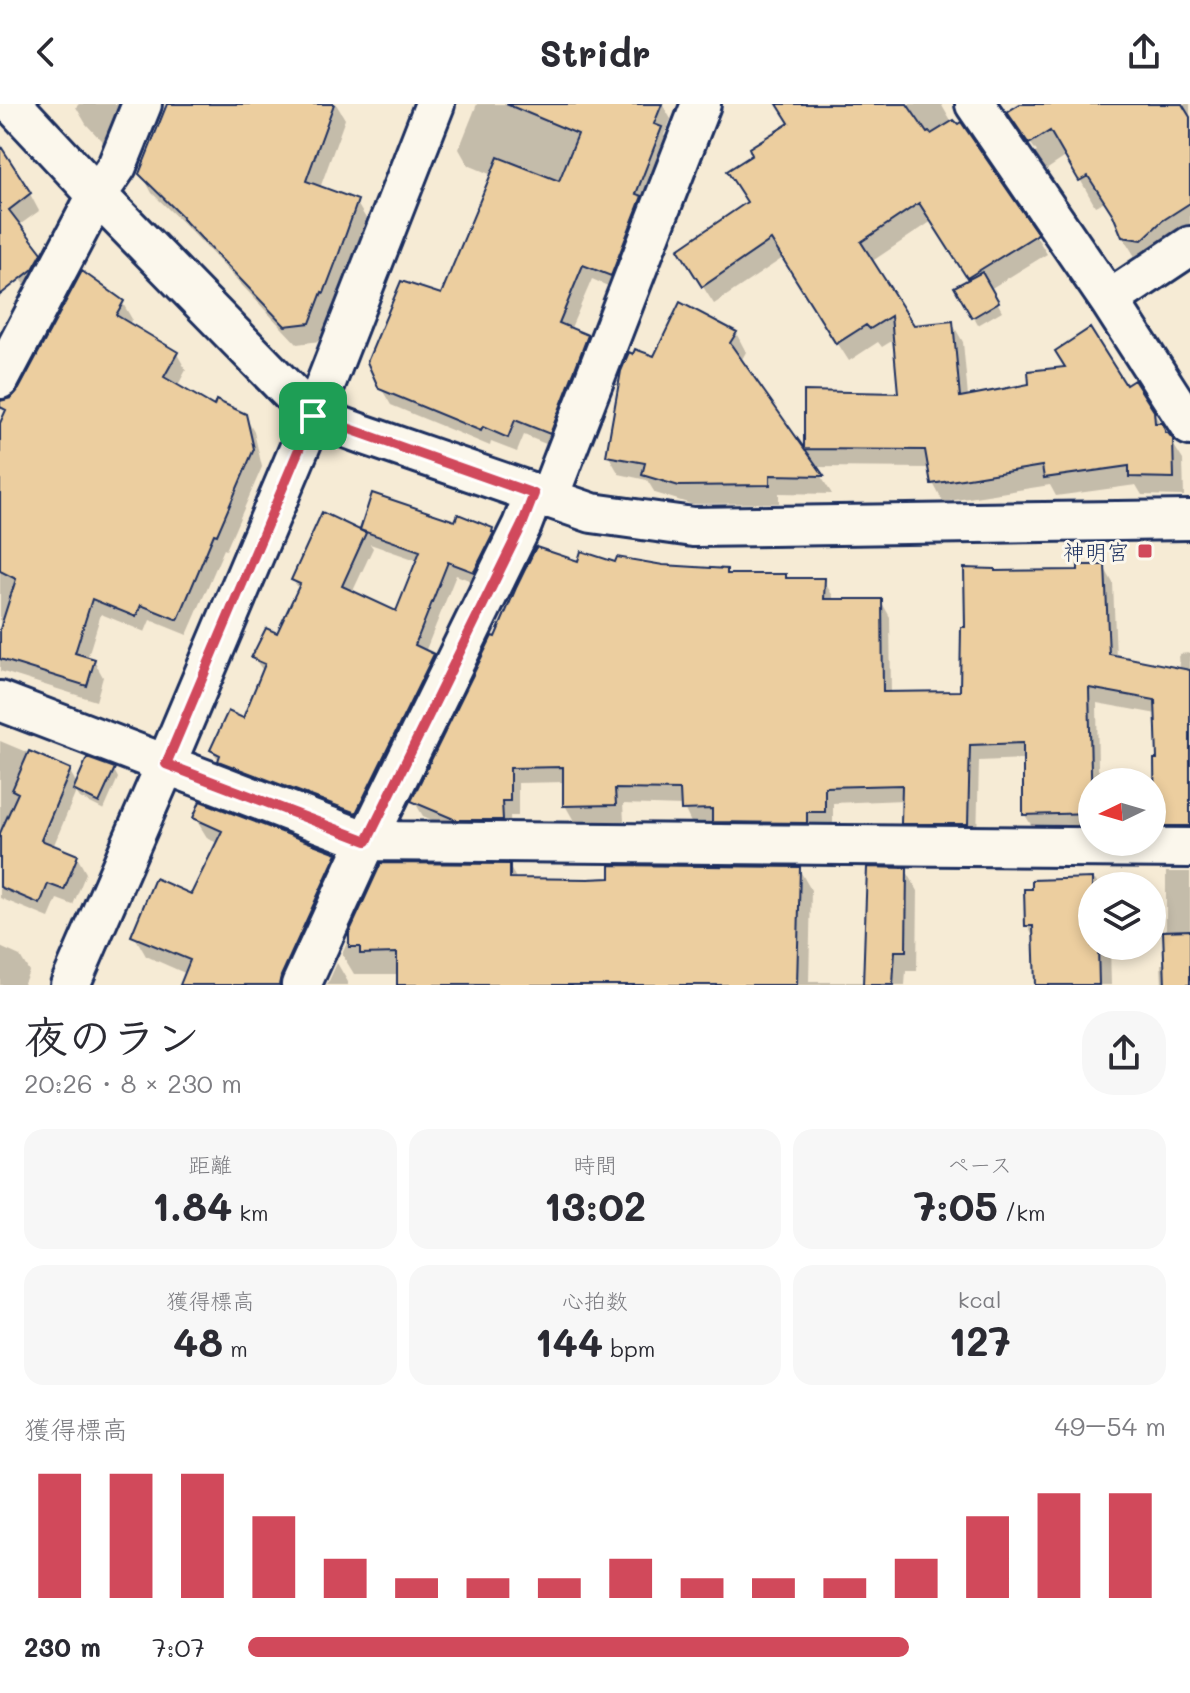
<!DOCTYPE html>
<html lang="ja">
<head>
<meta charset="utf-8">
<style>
  :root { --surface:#fff; --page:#f7f7f7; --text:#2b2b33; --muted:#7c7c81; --accent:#d1495b }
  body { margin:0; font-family:Mali,"Klee One",sans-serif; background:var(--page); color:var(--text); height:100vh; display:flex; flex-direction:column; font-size:30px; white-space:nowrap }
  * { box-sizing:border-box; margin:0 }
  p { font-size:26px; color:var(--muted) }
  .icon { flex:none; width:44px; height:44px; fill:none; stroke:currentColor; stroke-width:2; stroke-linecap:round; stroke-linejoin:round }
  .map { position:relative; height:881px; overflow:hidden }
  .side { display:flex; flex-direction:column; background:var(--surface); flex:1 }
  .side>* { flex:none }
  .needle { width:52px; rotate:265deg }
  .controls { position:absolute; left:1078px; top:664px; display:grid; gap:16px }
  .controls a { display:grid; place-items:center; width:88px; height:88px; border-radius:50%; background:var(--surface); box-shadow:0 4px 12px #0003; font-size:40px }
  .pin { position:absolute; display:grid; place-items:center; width:68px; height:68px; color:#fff; margin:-34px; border-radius:16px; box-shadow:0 4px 12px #0006 }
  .round { display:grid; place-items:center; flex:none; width:84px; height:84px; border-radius:32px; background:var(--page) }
  .overview { display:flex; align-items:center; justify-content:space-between; height:136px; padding:0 24px }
  h1 { font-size:44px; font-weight:800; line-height:60px }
  .metrics { display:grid; grid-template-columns:repeat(3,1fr); gap:12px; height:136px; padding:8px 24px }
  .metrics div { display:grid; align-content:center; border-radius:20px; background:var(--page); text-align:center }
  .metrics b { font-size:40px; font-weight:800 }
  .metrics small { font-size:22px; font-weight:400 }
  .metrics p { font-size:22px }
  .chart { height:224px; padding:16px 24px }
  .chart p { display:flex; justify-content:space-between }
  .chart svg { width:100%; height:144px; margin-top:8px; stroke:var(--accent); stroke-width:6 }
  ul { padding:0 24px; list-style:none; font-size:26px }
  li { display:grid; grid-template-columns:128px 96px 1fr; align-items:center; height:60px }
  li i { height:20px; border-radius:10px; background:var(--accent) }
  header { display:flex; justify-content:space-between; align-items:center; height:104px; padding:0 24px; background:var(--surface); font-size:36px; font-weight:800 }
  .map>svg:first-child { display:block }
</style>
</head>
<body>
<header><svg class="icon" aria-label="back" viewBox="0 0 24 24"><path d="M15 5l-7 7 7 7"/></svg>Stridr<svg class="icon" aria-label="share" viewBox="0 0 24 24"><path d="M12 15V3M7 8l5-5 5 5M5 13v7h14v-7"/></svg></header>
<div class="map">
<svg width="1190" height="881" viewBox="0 0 1190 881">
  <rect width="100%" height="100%" fill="#f6ebd5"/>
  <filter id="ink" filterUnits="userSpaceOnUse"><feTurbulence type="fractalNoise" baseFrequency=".0125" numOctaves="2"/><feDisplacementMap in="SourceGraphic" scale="16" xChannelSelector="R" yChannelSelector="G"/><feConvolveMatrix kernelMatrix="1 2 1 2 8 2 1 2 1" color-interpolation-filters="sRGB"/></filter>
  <g filter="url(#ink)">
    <path fill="#0003" fill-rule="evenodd" d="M 79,0 L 140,0 L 111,47 L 86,20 L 76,3 Z
      M 169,0 L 336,0 L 345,15 L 320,84 L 356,98 L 367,116 L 346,174 L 334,206 L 332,205 L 320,237 L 297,240 L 192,128 L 152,89 L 142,70 Z
      M 477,0 L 662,0 L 671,15 L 664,31 L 670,40 L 619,187 L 592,175 L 570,226 L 586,233 L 596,249 L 558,345 L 524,331 L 517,348 L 491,338 L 490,342 L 391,301 L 381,284 L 442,192 L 492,71 L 468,61 L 459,45 Z
      M 779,0 L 941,0 L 952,19 L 960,21 L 1036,132 L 1047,150 L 990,185 L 1002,207 L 978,221 L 957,184 L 970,177 L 932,117 L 871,158 L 913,223 L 952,219 L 963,238 L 968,293 L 1125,283 L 1153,308 L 1183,356 L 1184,392 L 1142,391 L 1136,381 L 1056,392 L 1050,381 L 943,398 L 933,379 L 930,364 L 815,363 L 832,390 L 779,389 L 779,399 L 691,400 L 655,389 L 647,376 L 619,370 L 608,351 L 655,254 L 736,229 L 746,248 L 741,257 L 806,350 L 806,289 L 900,291 L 895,235 L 882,243 L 878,238 L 849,257 L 783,154 L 714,200 L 691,164 L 749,99 L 754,51 L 791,20 Z
      M 1023,0 L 1190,0 L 1190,135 L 1139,159 L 1123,133 L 1117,117 L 1105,97 L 1095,102 L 1067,52 L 1046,66 L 1035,49 L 1037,48 L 1026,33 L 1024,33 L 1010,9 Z
      M 0,55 L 30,90 L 39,107 L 18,122 L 40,150 L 50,167 L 32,190 L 0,147 Z
      M 122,198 L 132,215 L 128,221 L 177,250 L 186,266 L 177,283 L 215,305 L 245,312 L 254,328 L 262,363 L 226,446 L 224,445 L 187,531 L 150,516 L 145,528 L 101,510 L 87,555 L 94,557 L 103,573 L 96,597 L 0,567 L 0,324 L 67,235 Z
      M 373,391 L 457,420 L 492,426 L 500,440 L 482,481 L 456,471 L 425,548 L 433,552 L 441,566 L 364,722 L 228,670 L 212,646 L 244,617 L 264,568 L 254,554 L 278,532 L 300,487 L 293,475 L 361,428 ZM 370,440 L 419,457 L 397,510 L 352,489 L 373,444 Z
      M 579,460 L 663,462 L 726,467 L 729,472 L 785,472 L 787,476 L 823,476 L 833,492 L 833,497 L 881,497 L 890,513 L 891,590 L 961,589 L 967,525 L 996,469 L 1080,468 L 1104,463 L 1113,479 L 1116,554 L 1180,566 L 1179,550 L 1190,549 L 1190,737 L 1166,737 L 1157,721 L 1159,657 L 1157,610 L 1097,599 L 1098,665 L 1104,678 L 1092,678 L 1092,725 L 1035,727 L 1025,711 L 1025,655 L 979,657 L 977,736 L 912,735 L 903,719 L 903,696 L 833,699 L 833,724 L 723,733 L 715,721 L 692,721 L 683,702 L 623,700 L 624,717 L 574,717 L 565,701 L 565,678 L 518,679 L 518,712 L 510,712 L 511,732 L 466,731 L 423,712 L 414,697 L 497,536 Z
      M 0,637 L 69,666 L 77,680 L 114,666 L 118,674 L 104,706 L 80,694 L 76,688 L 53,743 L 77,753 L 86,769 L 73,801 L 57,795 L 49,814 L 0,794 Z
      M 195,714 L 336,751 L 348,772 L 298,881 L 182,881 L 187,870 L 146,852 L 134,831 L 192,792 L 218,739 L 208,735 Z
      M 382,761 L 509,762 L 517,776 L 588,777 L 799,765 L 811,786 L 809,878 L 866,878 L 906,766 L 918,787 L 917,867 L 906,867 L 905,881 L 399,881 L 399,870 L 354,870 L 342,850 Z
      M 1166,768 L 1190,768 L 1190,881 L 1162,881 L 1161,860 L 1166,860 Z
      M 1095,776 L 1099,782 L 1092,782 L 1092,842 L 1110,842 L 1111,881 L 1037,881 L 1035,836 L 1027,821 L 1034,787 L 1034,777 Z
      M 0,843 L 20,852 L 29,867 L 23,881 L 0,881 Z
      M 337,859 L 348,878 L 348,881 L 327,881 Z"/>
    <path fill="#ecce9f" stroke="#1b2f5e" stroke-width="2" d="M 167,0 L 334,0 L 306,77 L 358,96 L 337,155 L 324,189 L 322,188 L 310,219 L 285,222 L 182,114 L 183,113 L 139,70 Z
      M 506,0 L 662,0 L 654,20 L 662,23 L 636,90 L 642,92 L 611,172 L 583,161 L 559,219 L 588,231 L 550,330 L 515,316 L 508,334 L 483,323 L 481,327 L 379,285 L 367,258 L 401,177 L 441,190 L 498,53 L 559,77 L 578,30 Z
      M 777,0 L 907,0 L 927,29 L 929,28 L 931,30 L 954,16 L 958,20 L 961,18 L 1038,130 L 967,174 L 919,99 L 861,138 L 914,221 L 953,217 L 960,293 L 1029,280 L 1028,267 L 1065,263 L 1055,247 L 1090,224 L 1126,281 L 1134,276 L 1154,307 L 1155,319 L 1162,319 L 1166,329 L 1168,329 L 1173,335 L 1174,374 L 1129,373 L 1129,362 L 1044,374 L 1042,362 L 931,380 L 925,346 L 805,345 L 824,372 L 770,371 L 770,381 L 679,382 L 642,371 L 645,359 L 606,352 L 621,267 L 629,248 L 633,250 L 635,245 L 654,252 L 680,198 L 737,228 L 730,239 L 804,344 L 804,287 L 898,289 L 891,212 L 870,225 L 866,221 L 836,240 L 771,136 L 702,183 L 678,145 L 747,98 L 727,67 L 752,51 L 749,44 L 789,19 Z
      M 1020,0 L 1182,0 L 1190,13 L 1190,99 L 1162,117 L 1142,136 L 1122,133 L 1113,111 L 1088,72 L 1079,77 L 1050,27 L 1029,40 L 1007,8 Z
      M 0,41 L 31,89 L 9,106 L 42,149 L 33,165 L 0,191 Z
      M 82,167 L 124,197 L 116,211 L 178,248 L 164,273 L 214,302 L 216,296 L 246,310 L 254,345 L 217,431 L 214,430 L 178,516 L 141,501 L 136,513 L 92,495 L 75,549 L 95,555 L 87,582 L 0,555 L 0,525 L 16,475 L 0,467 L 0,319 L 6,306 L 0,303 L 0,297 L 11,294 L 19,285 Z
      M 982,168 L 999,198 L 972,214 L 954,183 Z
      M 372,389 L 455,417 L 458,410 L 493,424 L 492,428 L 494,428 L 474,468 L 448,458 L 415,541 L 434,550 L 356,709 L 218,657 L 220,651 L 210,646 L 228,607 L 243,614 L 265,560 L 251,554 L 266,524 L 277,529 L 300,480 L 291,476 L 322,408 L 366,429 L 342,482 L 396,507 L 420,447 L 360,426 Z
      M 536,443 L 578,457 L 581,447 L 615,458 L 617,453 L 663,461 L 727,465 L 727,470 L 786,470 L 786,474 L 825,474 L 824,495 L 882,495 L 883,588 L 960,587 L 961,523 L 965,523 L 964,464 L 995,465 L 995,467 L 1078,466 L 1078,461 L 1105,461 L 1109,550 L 1190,566 L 1190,722 L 1155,722 L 1154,655 L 1157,655 L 1155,596 L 1089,584 L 1092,709 L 1023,711 L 1023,639 L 970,641 L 968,720 L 901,720 L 902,681 L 825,683 L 825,708 L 807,708 L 807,719 L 712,718 L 712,705 L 681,706 L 680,686 L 615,685 L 616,701 L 563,702 L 563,663 L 510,664 L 510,697 L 502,697 L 503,716 L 456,716 L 411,697 L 492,532 L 495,533 L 516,484 Z
      M 29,647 L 71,665 L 41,736 L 78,751 L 64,786 L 48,780 L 40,800 L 0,783 L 0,729 L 18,689 L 12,686 Z
      M 87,654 L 115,664 L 99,699 L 73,686 Z
      M 200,697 L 337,749 L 281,872 L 279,881 L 180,881 L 190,856 L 131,832 L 155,774 L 191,790 L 222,727 L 193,714 Z
      M 381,759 L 510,760 L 510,774 L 588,775 L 610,774 L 610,761 L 800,763 L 797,881 L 397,881 L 397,849 L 360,850 L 360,843 L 349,843 L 349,829 Z
      M 867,763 L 907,764 L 906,847 L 895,847 L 893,881 L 863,881 Z
      M 1092,774 L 1092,842 L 1098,842 L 1099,881 L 1035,881 L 1033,822 L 1025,822 L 1024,785 L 1032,785 L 1032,776 Z
      M 1190,826 L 1190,881 L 1165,881 L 1163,827 Z"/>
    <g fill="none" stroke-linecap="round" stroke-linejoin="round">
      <defs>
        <path id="minor" d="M 12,0 L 97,91 L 313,312 L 362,330 L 592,409 L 693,423 L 1190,416
          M 975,0 L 1109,196 L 1190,322
          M 1109,196 L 1190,142
          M 0,275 L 97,91 L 117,62 L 142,0
          M 548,395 L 701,0
          M 0,597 L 367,737 L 1190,744
          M 70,881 L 166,660 L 313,312 L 435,0
          M 301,881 L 367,737 L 522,421 L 534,390"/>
      </defs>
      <use href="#minor" stroke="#1b2f5e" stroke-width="44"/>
      <use href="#minor" stroke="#fbf7ec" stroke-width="38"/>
    </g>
  </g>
  <g fill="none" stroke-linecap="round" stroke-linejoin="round" filter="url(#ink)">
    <defs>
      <path id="route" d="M 313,312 L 534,390 L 522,421 L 367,737 L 166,660 Z"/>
    </defs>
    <use href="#route" stroke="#fff" stroke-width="16"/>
    <use href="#route" stroke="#d1495b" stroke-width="10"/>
  </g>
  <rect fill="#d1495b" stroke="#fbf7ec" stroke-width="3" x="1137" y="439" width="16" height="16" rx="4"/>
  <g text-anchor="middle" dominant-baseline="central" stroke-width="6" stroke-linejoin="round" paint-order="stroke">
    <g font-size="22" fill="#1b2f5e" stroke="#fbf7ec" text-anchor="end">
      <text x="1129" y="447">神明宮</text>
    </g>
  </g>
</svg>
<div class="controls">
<a><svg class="needle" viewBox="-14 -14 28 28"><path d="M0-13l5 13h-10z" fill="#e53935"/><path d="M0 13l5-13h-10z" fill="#7c7c81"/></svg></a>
<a><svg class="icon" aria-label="layers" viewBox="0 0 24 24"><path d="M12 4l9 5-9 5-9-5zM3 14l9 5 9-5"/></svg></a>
</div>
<div class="pin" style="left:313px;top:312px;background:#1e9e55"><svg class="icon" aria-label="arrive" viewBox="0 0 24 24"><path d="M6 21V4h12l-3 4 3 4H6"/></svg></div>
</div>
<section class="side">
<div class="overview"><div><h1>夜のラン</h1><p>20:26 · 8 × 230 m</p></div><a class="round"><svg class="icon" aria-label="share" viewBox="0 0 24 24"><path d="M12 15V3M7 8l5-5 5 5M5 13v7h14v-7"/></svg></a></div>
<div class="metrics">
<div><p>距離</p><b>1.84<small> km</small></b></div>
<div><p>時間</p><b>13:02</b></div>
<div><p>ペース</p><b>7:05<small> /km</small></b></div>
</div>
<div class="metrics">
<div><p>獲得標高</p><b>48<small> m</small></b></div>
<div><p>心拍数</p><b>144<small> bpm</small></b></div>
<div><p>kcal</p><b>127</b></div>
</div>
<div class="chart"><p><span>獲得標高</span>49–54 m</p>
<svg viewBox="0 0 160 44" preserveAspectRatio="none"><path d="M5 44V6M15 44V6M25 44V6M35 44V19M45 44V32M55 44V38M65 44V38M75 44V38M85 44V32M95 44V38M105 44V38M115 44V38M125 44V32M135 44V19M145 44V12M155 44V12"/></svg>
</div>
<ul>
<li><b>230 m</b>7:07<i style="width:72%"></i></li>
</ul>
</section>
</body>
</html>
